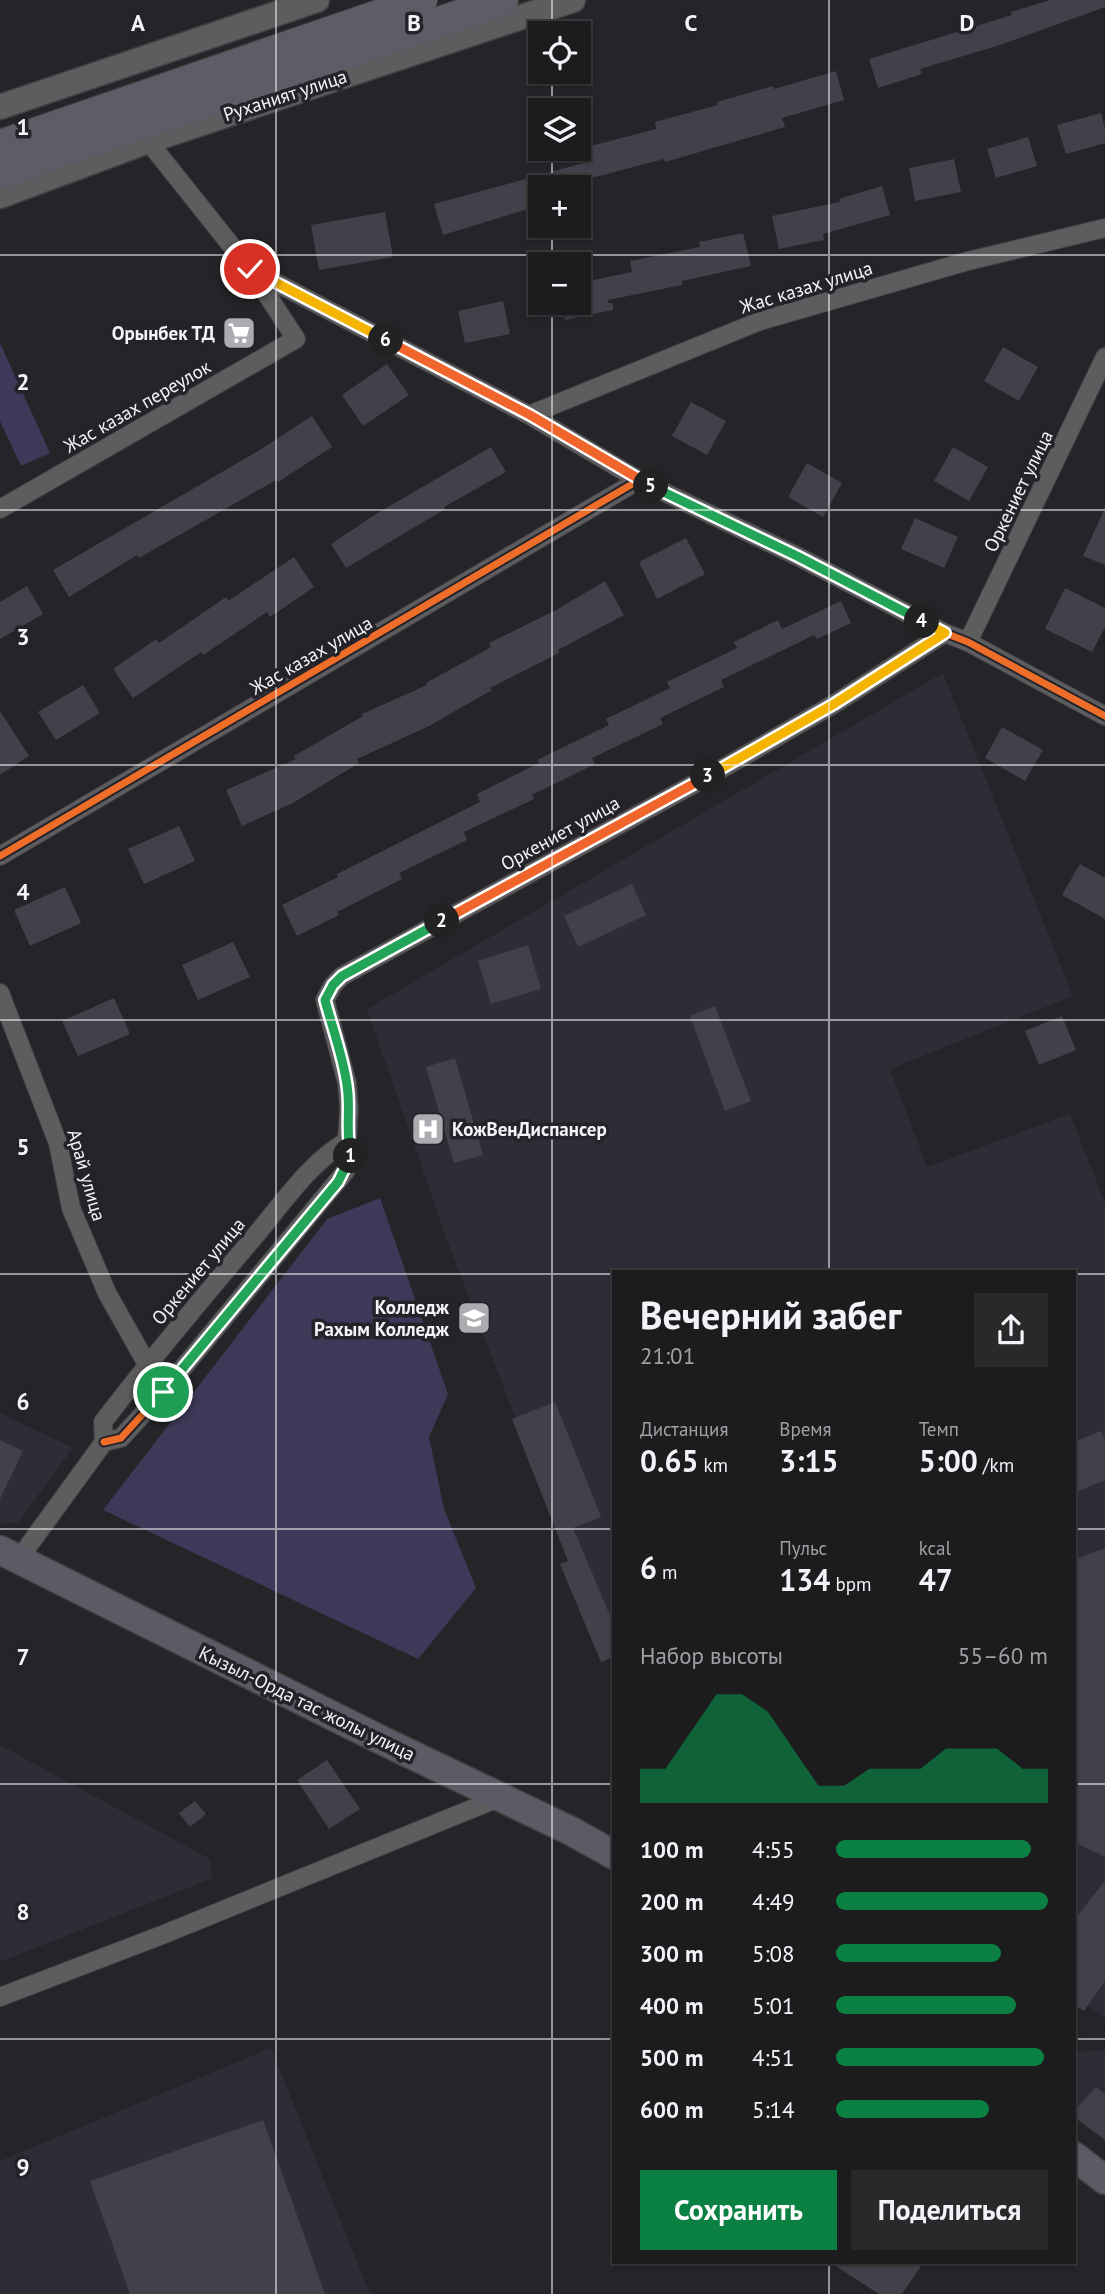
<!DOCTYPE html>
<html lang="ru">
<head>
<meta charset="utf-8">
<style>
  :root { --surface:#1c1b1e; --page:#29282b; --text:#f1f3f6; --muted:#a0a1a4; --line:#3a393c; --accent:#0b8043 }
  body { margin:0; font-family:"PT Sans",sans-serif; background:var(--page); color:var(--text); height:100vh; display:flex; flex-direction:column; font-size:26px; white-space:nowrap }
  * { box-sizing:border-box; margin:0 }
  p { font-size:23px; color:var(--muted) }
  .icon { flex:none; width:38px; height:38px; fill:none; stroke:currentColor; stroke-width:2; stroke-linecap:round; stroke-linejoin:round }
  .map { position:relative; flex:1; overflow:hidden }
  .sheet { position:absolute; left:612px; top:1270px; width:464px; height:994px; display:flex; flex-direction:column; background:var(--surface); border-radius:0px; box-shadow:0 2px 5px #0004,0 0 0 2px var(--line) }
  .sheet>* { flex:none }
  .fabs { position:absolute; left:528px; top:21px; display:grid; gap:14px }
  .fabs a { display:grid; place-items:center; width:63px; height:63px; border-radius:0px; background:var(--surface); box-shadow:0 2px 5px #0004,0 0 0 2px var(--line); font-size:35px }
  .pin { position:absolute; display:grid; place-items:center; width:60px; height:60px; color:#fff; margin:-30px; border:4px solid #fff; border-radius:50%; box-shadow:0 2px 7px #0007 }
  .km { position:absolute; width:35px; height:35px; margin:-18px; border-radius:50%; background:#222; color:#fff; font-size:19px; line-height:35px; text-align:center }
  .round { display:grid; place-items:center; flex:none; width:74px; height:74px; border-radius:0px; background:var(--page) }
  .overview { display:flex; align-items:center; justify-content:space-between; height:119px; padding:0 28px }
  h1 { font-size:38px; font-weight:800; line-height:52px }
  .stats { display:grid; grid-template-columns:repeat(3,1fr); gap:10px; height:119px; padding:7px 28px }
  .stats div { display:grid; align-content:center }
  .stats b { font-size:30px; font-weight:800 }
  .stats small { font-size:19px; font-weight:400 }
  .stats p { font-size:19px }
  .chart { height:196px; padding:14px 28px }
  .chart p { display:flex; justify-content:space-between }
  .chart svg { width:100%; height:126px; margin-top:7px; fill:var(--accent); opacity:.7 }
  .cta { display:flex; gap:14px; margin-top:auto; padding:14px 28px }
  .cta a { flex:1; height:80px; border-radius:0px; background:var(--accent); color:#fff; font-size:28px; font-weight:800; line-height:80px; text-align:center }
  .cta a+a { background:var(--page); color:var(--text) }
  ul { padding:0 28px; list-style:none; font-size:23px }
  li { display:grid; grid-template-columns:112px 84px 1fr; align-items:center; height:52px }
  li i { height:18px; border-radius:9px; background:var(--accent) }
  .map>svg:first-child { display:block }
</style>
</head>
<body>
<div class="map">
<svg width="1105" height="2294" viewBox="0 0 1105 2294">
  <rect width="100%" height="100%" fill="#252428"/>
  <path fill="#2e2d37" d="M 943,673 L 1073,996 L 890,1069 L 927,1167 L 1070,1114 L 1105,1203 L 1105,1548 L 1075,1560 L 1074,1272 L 614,1272 L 614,1659 L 510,1404 L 448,1243 L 367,1009 Z
    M 0,1413 L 73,1448 L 18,1522 L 0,1524 Z
    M 0,1745 L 210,1859 L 213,1878 L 0,1962 Z
    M 1074,1842 L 1105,1857 L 1105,2018 L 1075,1995 Z
    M 271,2048 L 370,2294 L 0,2294 L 0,2161 Z
    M 1105,2050 L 1105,2128 L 1075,2104 L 1075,2052 Z"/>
  <path fill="#3e3958" d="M 0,343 L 50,453 L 21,466 L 0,421 Z
    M 380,1198 L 448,1394 L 429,1437 L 444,1509 L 476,1588 L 418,1659 L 103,1510 L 327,1219 Z"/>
  <path fill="#43404b" d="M 1050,0 L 1105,0 L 1105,7 L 997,46 L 920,69 L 922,74 L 878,88 L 869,59 L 1012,15 L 1011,12 Z
    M 836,71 L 844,100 L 782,118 L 785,127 L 665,162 L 664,159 L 572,183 L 574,187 L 541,187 L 541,205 L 443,235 L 434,204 L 587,162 L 583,148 L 656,129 L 655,122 L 718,105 L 717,102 L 773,86 L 774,89 Z
    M 1101,113 L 1105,129 L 1105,143 L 1066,154 L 1057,125 Z
    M 1028,137 L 1037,166 L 996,178 L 987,149 Z
    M 954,159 L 961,192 L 915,201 L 909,168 Z
    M 882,186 L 890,215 L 823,234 L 824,240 L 779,249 L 772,216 L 840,202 L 839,199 Z
    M 385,212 L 393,257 L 319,270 L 311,225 Z
    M 743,233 L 751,266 L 682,281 L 682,285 L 608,300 L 608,303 L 613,303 L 613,310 L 565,320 L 561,303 L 579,303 L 579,283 L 632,272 L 630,261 L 700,247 L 699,242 Z
    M 503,301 L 510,334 L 465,343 L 458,311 Z
    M 1003,347 L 1038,367 L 1019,401 L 984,381 Z
    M 387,364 L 409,395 L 363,426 L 342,395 Z
    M 691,402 L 726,421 L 707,455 L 672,436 Z
    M 312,416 L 332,447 L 278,482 L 276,480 L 139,558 L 137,555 L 69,597 L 53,570 L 258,451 Z
    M 491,447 L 506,472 L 444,507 L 445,509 L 346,568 L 331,544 L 376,514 Z
    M 953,447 L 988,467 L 969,501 L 934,481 Z
    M 807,463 L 842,483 L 823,517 L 788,497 Z
    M 1105,508 L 1105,565 L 1083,556 Z
    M 915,518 L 958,537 L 944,568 L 901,549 Z
    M 686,538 L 705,574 L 657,599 L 639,562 Z
    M 294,557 L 314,587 L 270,617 L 267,612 L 203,655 L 201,652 L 133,698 L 113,669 L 156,639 L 159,643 L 226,597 L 228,601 Z
    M 605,581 L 624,615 L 558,650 L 559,653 L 490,688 L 492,690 L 429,726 L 357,759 L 359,763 L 293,803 L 242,826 L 226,790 L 296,759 L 294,756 L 363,716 L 362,714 L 427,685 L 426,683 L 491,647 L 489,643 L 556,610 Z
    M 27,586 L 43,614 L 0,639 L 0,602 Z
    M 1065,588 L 1105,608 L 1105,627 L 1092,652 L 1045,629 Z
    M 841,601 L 851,623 L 817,639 L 814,635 L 721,680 L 724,687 L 660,718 L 663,724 L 592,758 L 595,764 L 532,795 L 534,799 L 464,832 L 467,840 L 399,873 L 402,879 L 337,912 L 339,915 L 297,936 L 282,905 L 338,877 L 337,874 L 480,802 L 477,794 L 539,763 L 537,760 L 609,725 L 606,719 L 670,688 L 667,682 L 737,648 L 734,642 L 778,620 L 782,629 Z
    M 83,685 L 100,713 L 56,740 L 38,712 Z
    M 0,711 L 29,756 L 0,775 Z
    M 1002,727 L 1043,750 L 1025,781 L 985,758 Z
    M 179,826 L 195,861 L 144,884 L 128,849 Z
    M 1080,864 L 1105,878 L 1105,919 L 1062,895 Z
    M 632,884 L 646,915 L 578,947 L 564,916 Z
    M 65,887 L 81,923 L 30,946 L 14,910 Z
    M 233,942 L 250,977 L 198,1000 L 182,965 Z
    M 528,945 L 541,989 L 491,1004 L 478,961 Z
    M 114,998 L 130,1034 L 78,1056 L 62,1021 Z
    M 715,1006 L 751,1101 L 725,1111 L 690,1016 Z
    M 1062,1016 L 1076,1050 L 1039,1065 L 1025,1031 Z
    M 455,1058 L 483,1155 L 454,1163 L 426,1067 Z
    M 555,1402 L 601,1517 L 573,1528 L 614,1625 L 614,1657 L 601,1662 L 560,1564 L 568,1561 L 512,1419 Z
    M 1101,1431 L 1105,1440 L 1105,1480 L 1074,1493 L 1074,1442 Z
    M 0,1440 L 23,1451 L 0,1499 Z
    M 1105,1548 L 1105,1857 L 1074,1842 L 1074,1560 Z
    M 327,1760 L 360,1809 L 329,1829 L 297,1780 Z
    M 195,1801 L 206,1814 L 190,1827 L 179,1813 Z
    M 1105,1881 L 1105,1981 L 1084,2011 L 1074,2004 L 1074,1920 Z
    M 1096,2087 L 1105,2094 L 1105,2140 L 1074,2117 L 1074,2111 Z
    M 263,2120 L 325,2294 L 130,2294 L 90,2181 Z
    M 831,2263 L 923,2263 L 902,2294 L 879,2294 Z"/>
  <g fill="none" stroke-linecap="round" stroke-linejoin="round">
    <defs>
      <path id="minor" d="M 250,269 L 529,415 L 639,480 L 797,556 L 945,633 L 968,642 L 1105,716
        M 529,415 L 760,321 L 968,261 L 1105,228
        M 0,509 L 296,339 L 250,269 L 148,141
        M 968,642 L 1105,357
        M 0,856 L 639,480
        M 0,993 L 58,1143 L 71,1208 L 107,1293 L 147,1364
        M 104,1442 L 121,1438 L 163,1392 L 345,1172 L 351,1157 L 347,1141 L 349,1108 L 347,1083 L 325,1000 L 333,985 L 342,976 L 716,772 L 834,704 L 945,633
        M 18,1560 L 104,1442 L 103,1422 C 152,1358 203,1297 255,1236 C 282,1204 310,1162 347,1141
        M 0,1997 L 162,1935 L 501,1797"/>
      <path id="secondary" d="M 0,107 L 317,0
        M 0,196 L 148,141 L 573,0"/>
      <path id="primary" d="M 0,1550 L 377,1738 L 571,1831 L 614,1855
        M 1074,2156 L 1105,2180"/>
      <path id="trunk" d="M 0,145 L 422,0
        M 0,173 L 503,0"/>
    </defs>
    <use href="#minor" stroke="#404042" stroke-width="20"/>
    <use href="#secondary" stroke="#404042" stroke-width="27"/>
    <use href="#primary" stroke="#404042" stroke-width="31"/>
    <use href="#trunk" stroke="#404042" stroke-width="32"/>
    <use href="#minor" stroke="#5d5c5f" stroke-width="18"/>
    <use href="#secondary" stroke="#5d5c5f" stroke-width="24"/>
    <use href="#primary" stroke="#5c5a64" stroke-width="28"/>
    <use href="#trunk" stroke="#5e5c67" stroke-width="30"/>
    <defs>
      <path id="cycleway" d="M 250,269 L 529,415 L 639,480 L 797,556 L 945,633 L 968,642 L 1105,716
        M 0,856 L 639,480
        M 104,1442 L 121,1438 L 163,1392 L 345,1172 L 351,1157 L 347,1141 L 349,1108 L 347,1083 L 325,1000 L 333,985 L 342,976 L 716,772 L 834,704 L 945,633"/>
    </defs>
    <use href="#cycleway" stroke="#242329" stroke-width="11"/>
    <use href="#cycleway" stroke="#ee6e29" stroke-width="7"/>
  </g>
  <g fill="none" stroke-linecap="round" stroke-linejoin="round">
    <defs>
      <path id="split-1" d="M 163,1392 L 338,1182 L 351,1156"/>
      <path id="split-2" d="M 351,1156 C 345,1132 351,1109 347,1085 C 343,1056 332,1027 325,1000 L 333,985 L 342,976 L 442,921"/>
      <path id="split-3" d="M 442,921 L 708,776"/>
      <path id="split-4" d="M 708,776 L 834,704 L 945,633 L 922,621"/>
      <path id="split-5" d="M 651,486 L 797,556 L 922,621"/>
      <path id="split-6" d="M 386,340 L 530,415 L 651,486"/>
      <path id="split-7" d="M 250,269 L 386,340"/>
    </defs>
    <use href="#split-1" stroke="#fff" stroke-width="14"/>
    <use href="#split-2" stroke="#fff" stroke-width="14"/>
    <use href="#split-3" stroke="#fff" stroke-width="14"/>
    <use href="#split-4" stroke="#fff" stroke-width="14"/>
    <use href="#split-5" stroke="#fff" stroke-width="14"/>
    <use href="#split-6" stroke="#fff" stroke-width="14"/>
    <use href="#split-7" stroke="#fff" stroke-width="14"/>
    <use href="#split-1" stroke="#22a559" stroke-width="9"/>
    <use href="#split-2" stroke="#22a559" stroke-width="9"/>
    <use href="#split-3" stroke="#f0652b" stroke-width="9"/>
    <use href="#split-4" stroke="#f5b400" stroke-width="9"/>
    <use href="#split-5" stroke="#22a559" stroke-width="9"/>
    <use href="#split-6" stroke="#f0652b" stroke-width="9"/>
    <use href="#split-7" stroke="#f5b400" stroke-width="9"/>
  </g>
  <path fill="none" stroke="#f4f4f8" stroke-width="2" stroke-opacity="0.55" d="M 276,0 L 276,2294M 552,0 L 552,33M 829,0 L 829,1272M 552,72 L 552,110M 552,149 L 552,187M 552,226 L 552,264M 0,255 L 1105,255M 552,303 L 552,2294M 0,510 L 1105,510M 0,765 L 1105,765M 0,1020 L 1105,1020M 0,1274 L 614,1274M 1074,1274 L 1105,1274M 0,1529 L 614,1529M 1074,1529 L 1105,1529M 0,1784 L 614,1784M 1074,1784 L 1105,1784M 0,2039 L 614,2039M 1074,2039 L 1105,2039M 829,2263 L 829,2294"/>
  <defs>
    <symbol id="supermarket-square" viewBox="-11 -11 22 22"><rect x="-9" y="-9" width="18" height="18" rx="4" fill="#acabaf" stroke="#242329"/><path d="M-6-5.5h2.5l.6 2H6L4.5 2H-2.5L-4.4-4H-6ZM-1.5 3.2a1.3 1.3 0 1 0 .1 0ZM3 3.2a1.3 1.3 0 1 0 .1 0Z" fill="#fff"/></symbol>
    <symbol id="hospital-square" viewBox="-11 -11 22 22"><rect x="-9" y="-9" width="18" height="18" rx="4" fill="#acabaf" stroke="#242329"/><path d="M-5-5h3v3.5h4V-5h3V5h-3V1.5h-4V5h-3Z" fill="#fff"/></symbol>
    <symbol id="university-square" viewBox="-11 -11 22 22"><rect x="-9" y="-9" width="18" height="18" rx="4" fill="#acabaf" stroke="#242329"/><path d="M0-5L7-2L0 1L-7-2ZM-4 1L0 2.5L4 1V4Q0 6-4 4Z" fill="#fff"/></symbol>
  </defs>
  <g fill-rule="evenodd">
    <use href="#supermarket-square" x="220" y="314" width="38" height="38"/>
    <use href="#hospital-square" x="409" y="1110" width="38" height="38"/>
    <use href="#university-square" x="455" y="1299" width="38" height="38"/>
  </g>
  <g text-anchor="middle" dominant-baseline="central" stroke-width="7" stroke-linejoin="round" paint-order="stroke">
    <g font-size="19" fill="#f4f4f8" stroke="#242329">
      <text transform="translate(285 95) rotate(-18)">Руханият улица</text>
      <text transform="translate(806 287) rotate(-17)">Жас казах улица</text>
      <text transform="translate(137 406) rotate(-30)">Жас казах переулок</text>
      <text transform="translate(1018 491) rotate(-64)">Оркениет улица</text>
      <text transform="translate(311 655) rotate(-30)">Жас казах улица</text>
      <text transform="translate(560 833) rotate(-29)">Оркениет улица</text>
      <text transform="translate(87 1175) rotate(74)">Арай улица</text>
      <text transform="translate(198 1271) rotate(-50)">Оркениет улица</text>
      <text transform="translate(307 1703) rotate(26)">Кызыл-Орда тас жолы улица</text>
    </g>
    <g font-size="19" font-weight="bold" fill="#f4f4f8" stroke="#242329" text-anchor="end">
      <text x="215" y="333">Орынбек ТД</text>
      <text x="452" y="1129" text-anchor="start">КожВенДиспансер</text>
      <text x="449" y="1307">Колледж<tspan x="449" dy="22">Рахым Колледж</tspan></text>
    </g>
  </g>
  <g font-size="23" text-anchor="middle" font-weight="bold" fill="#f4f4f8" stroke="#242329" stroke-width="7" stroke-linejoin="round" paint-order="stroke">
    <text x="138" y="31">A</text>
    <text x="414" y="31">B</text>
    <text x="691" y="31">C</text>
    <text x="967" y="31">D</text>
    <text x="23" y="135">1</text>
    <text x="23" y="390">2</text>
    <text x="23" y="645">3</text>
    <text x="23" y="900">4</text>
    <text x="23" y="1155">5</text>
    <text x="23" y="1410">6</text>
    <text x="23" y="1665">7</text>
    <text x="23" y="1920">8</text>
    <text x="23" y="2175">9</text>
  </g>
</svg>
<div class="fabs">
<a><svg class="icon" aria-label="locate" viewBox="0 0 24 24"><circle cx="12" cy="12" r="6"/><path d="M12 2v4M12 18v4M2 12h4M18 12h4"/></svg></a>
<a><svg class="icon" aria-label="layers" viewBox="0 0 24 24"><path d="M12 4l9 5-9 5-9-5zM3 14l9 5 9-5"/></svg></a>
<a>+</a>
<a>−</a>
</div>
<div class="pin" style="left:163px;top:1392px;background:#1e9e55"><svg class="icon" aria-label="arrive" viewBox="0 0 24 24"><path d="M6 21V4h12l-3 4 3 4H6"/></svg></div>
<div class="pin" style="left:250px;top:269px;background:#d93025"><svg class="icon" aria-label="check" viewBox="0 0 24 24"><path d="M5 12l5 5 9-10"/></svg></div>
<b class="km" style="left:351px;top:1156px">1</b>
<b class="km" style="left:442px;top:921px">2</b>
<b class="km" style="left:708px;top:776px">3</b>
<b class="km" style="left:922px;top:621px">4</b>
<b class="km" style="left:651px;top:486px">5</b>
<b class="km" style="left:386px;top:340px">6</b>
<section class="sheet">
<div class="overview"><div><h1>Вечерний забег</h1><p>21:01</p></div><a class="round"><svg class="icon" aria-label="share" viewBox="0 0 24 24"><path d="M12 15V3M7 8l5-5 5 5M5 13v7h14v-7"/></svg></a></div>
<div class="stats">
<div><p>Дистанция</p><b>0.65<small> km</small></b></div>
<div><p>Время</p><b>3:15</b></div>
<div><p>Темп</p><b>5:00<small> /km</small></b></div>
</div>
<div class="stats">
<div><b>6<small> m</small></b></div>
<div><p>Пульс</p><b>134<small> bpm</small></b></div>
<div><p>kcal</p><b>47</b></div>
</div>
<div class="chart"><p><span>Набор высоты</span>55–60 m</p>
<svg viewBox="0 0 160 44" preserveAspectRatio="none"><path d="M0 44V32L10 32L20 19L30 6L40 6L50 12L60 25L70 38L80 38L90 32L100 32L110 32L120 25L130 25L140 25L150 32L160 32V44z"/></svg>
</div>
<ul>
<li><b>100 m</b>4:55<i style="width:92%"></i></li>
<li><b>200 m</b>4:49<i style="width:100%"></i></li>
<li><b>300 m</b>5:08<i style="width:78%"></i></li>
<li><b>400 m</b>5:01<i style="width:85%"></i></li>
<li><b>500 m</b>4:51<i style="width:98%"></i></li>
<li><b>600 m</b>5:14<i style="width:72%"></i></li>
</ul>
<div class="cta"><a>Сохранить</a><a>Поделиться</a></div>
</section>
</div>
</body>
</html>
